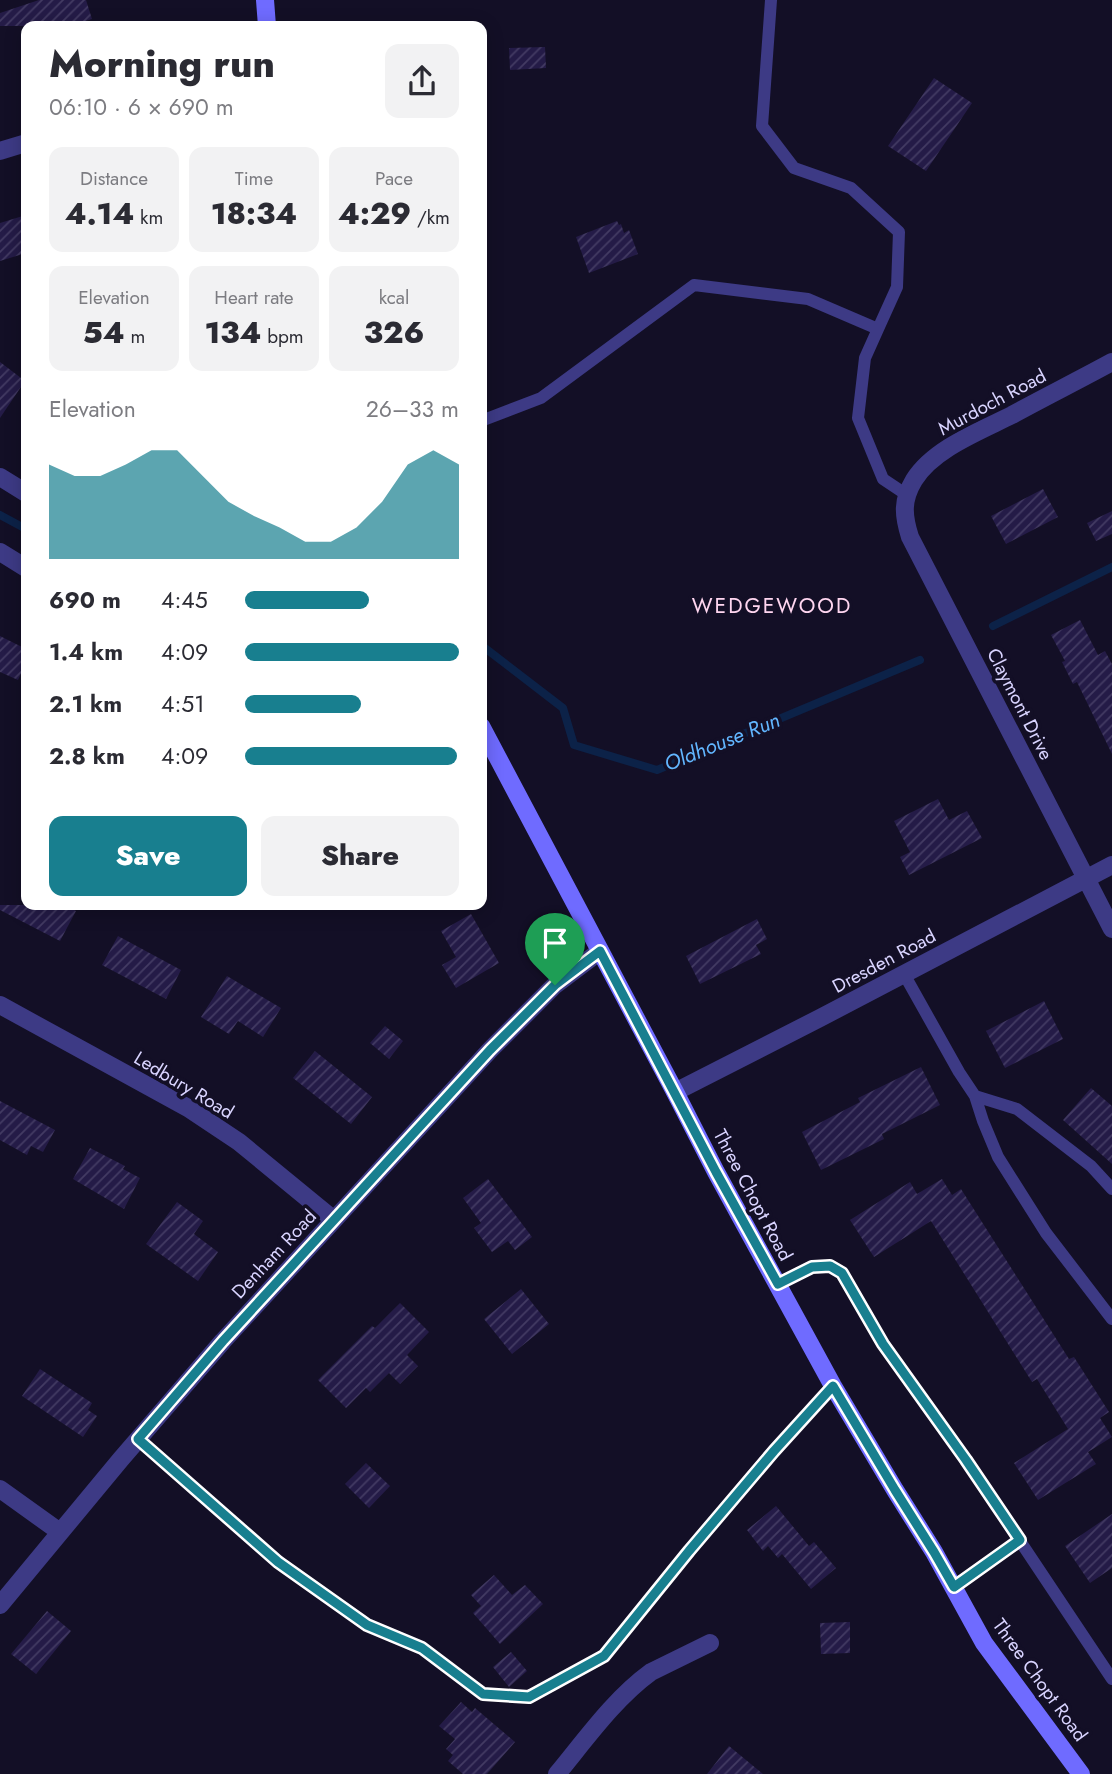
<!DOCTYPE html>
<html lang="en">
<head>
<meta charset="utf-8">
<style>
  :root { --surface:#fff; --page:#f2f2f3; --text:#2b2b33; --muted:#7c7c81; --accent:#187f8f }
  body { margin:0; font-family:Jost,sans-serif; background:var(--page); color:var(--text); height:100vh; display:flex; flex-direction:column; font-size:26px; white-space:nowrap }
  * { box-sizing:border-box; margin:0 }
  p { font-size:23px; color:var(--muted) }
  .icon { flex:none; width:38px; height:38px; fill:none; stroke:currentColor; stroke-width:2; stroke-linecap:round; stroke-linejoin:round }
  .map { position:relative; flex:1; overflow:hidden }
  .sheet { position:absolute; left:21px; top:21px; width:466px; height:889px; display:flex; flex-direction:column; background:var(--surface); border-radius:14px; box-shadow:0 4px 18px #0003 }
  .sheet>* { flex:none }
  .pin { position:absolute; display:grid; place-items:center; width:60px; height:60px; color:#fff; margin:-72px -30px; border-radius:50% 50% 50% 0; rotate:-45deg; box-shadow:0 0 7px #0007 }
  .pin .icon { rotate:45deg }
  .round { display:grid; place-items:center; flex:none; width:74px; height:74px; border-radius:14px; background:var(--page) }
  .summary { display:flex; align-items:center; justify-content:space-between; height:119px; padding:0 28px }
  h1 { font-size:38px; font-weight:800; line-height:52px }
  .figures { display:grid; grid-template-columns:repeat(3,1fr); gap:10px; height:119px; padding:7px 28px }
  .figures div { display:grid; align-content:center; border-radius:14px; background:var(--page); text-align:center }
  .figures b { font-size:30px; font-weight:800 }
  .figures small { font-size:19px; font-weight:400 }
  .figures p { font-size:19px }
  .chart { height:196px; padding:14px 28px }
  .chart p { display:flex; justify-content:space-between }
  .chart svg { width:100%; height:126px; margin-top:7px; fill:var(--accent); opacity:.7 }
  .button { display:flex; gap:14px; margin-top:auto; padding:14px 28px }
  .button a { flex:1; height:80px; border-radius:14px; background:var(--accent); color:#fff; font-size:28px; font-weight:800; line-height:80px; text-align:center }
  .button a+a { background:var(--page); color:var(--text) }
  ul { padding:0 28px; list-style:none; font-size:23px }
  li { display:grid; grid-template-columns:112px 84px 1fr; align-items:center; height:52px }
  li i { height:18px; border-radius:9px; background:var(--accent) }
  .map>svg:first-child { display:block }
</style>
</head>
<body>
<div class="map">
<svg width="1112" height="1774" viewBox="0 0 1112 1774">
  <defs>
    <pattern id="building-hatch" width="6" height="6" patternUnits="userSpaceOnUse" patternTransform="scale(1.75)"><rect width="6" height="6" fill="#241b47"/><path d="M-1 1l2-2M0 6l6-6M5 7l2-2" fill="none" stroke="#433b63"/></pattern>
  </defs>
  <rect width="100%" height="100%" fill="#130f26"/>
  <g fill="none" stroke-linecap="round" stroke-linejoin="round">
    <path stroke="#0c2248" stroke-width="8" d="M 0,515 L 26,529
      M 993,626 L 1112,567
      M 481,645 L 563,708 L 574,745 L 657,770 L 920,660"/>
  </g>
  <path fill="url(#building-hatch)" d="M 39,0 L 86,0 L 92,19 L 70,26 L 0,26 L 0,13 Z
    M 545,47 L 546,68 L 510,70 L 509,48 Z
    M 934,78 L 972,103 L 926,171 L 888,146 Z
    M 26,215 L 26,253 L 0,261 L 0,223 Z
    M 617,221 L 619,225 L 621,224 L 624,233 L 629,230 L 638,254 L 589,273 L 576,237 Z
    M 0,362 L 25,381 L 0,418 Z
    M 1043,489 L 1058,517 L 1006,544 L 991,516 Z
    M 1112,511 L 1112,534 L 1096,541 L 1087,523 Z
    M 1080,620 L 1098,655 L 1105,651 L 1112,664 L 1112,754 L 1077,682 L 1073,684 L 1062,662 L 1065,661 L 1051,635 Z
    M 0,636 L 26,649 L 26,663 L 18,680 L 0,672 Z
    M 938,799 L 949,820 L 967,811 L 982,838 L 909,875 L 900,857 L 910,852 L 894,821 Z
    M 0,905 L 65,905 L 76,911 L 60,941 L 0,910 Z
    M 471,914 L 499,963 L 456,988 L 442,965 L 456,957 L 441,931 Z
    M 757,919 L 767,939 L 756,945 L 761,954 L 700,984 L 686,956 Z
    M 118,936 L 181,970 L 166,999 L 102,965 Z
    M 227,976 L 281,1008 L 263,1037 L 238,1021 L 229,1034 L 201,1017 Z
    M 1044,1001 L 1063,1039 L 1005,1068 L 986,1031 Z
    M 385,1026 L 403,1041 L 389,1059 L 370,1043 Z
    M 315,1051 L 372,1097 L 351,1124 L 293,1078 Z
    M 921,1067 L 940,1105 L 882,1134 L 884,1139 L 821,1170 L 802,1132 L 860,1102 L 858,1098 Z
    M 1091,1088 L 1112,1106 L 1112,1164 L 1063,1120 Z
    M 0,1101 L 55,1130 L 43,1152 L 31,1146 L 27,1155 L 0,1140 Z
    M 90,1148 L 125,1166 L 123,1169 L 140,1178 L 124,1209 L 73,1179 Z
    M 488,1179 L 532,1237 L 515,1250 L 508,1241 L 492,1252 L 474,1228 L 481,1223 L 463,1198 Z
    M 942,1179 L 952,1195 L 961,1189 L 1069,1359 L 1074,1357 L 1109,1412 L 1100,1418 L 1112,1437 L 1088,1452 L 1096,1464 L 1038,1500 L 1014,1463 L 1068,1429 L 1037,1379 L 1032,1382 L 931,1221 L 874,1257 L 850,1220 L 910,1182 L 917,1194 Z
    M 177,1202 L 203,1221 L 194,1234 L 218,1252 L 198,1281 L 146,1244 Z
    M 521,1289 L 549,1324 L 512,1354 L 484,1319 Z
    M 400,1303 L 429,1332 L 407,1355 L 418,1366 L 400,1384 L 389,1373 L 370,1392 L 366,1388 L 346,1408 L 318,1380 L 372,1326 L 375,1328 Z
    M 40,1369 L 92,1403 L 88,1410 L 97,1416 L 83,1437 L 22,1396 Z
    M 366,1463 L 390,1486 L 369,1508 L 345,1484 Z
    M 776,1506 L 809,1546 L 814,1542 L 836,1568 L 811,1589 L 782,1554 L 778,1558 L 768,1546 L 763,1551 L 747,1530 Z
    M 1112,1514 L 1112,1568 L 1090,1583 L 1065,1546 Z
    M 494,1575 L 512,1595 L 525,1585 L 543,1604 L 500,1644 L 473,1613 L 481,1606 L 471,1595 Z
    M 47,1611 L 71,1631 L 36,1674 L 11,1654 Z
    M 850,1622 L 850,1653 L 821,1654 L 820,1623 Z
    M 511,1652 L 527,1671 L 509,1687 L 493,1667 Z
    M 461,1702 L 472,1712 L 475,1708 L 515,1742 L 487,1774 L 463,1774 L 448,1761 L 453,1755 L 446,1749 L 455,1739 L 439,1726 Z
    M 729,1746 L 763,1774 L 707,1774 Z"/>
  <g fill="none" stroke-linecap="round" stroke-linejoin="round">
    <path stroke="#3d3a85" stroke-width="12" d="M 771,0 L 762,126 L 794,168 L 851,188 L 899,232 L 897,287 L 878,329
      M 481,421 L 541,398 L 694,285 L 808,299 L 878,329 L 865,358 L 858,418 L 883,479 L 907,495
      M 904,974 L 959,1072 L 975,1096 L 983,1121 L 998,1157 L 1046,1233 L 1112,1319
      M 975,1096 L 1017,1109 L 1091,1166 L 1112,1189
      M 778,1284 L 812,1267 L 830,1266 L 842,1273 L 883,1344 L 966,1460 L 1112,1679
      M 138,1439 L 278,1562 L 367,1625 L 422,1648 L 483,1694 L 529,1697 L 604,1656 L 689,1551 L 773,1451 L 833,1386
      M 953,1587 L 1020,1540"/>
    <path stroke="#3d3a85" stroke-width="18" d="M 0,151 L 26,143
      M 1112,362 C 1079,380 1045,397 1012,415 C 980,431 933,449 914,480 C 902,500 903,515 910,537 L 1112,929
      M 0,477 L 26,493
      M 0,552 L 26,568
      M 0,1005 L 188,1108 L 239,1142 L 334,1220
      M 675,1092 L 820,1018 L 1112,865
      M 0,1489 L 60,1532
      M 0,1605 L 121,1459 L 223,1341 L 334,1220 L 490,1050 L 555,985 L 600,951
      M 557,1774 C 586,1739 614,1699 651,1672 L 710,1643"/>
    <path stroke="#6f6bff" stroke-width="18" d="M 265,0 L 267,26
      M 481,726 L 675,1092 L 716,1172 L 833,1386 L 895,1490 L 934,1552 L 984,1643 L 1081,1774"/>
  </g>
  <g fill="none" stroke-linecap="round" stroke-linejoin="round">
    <defs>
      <path id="route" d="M 600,951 L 716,1172 L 778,1284 L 812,1267 L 830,1266 L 842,1273 L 883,1344 L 966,1460 L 1020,1540 L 954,1587 L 934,1552 L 895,1490 L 833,1386 L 774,1451 L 689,1551 L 604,1656 L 529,1697 L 483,1694 L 422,1648 L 367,1625 L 278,1562 L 138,1439 L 223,1341 L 490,1050 L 555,985 Z"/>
    </defs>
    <use href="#route" stroke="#fff" stroke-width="14"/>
    <use href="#route" stroke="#187f8f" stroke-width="9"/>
  </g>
  <g text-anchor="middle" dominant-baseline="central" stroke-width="7" stroke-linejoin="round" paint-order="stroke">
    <g font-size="19" fill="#d9d4ff" stroke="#130f26">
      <text transform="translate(992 402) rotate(-28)">Murdoch Road</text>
      <text transform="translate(1020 704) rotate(63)">Claymont Drive</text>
      <text transform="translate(884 961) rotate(-28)">Dresden Road</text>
      <text transform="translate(184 1085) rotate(31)">Ledbury Road</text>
      <text transform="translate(753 1195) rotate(62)">Three Chopt Road</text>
      <text transform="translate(274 1254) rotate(-47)">Denham Road</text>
      <text transform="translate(1040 1680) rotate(54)">Three Chopt Road</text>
    </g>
    <g font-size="21" letter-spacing="2" fill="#ffd6f0" stroke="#130f26">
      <text x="772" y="606">WEDGEWOOD</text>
    </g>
    <g font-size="21" font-style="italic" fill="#62b6ff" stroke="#130f26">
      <text transform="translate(722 742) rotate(-22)">Oldhouse Run</text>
    </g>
  </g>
</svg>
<div class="pin" style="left:555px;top:985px;background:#1e9e55"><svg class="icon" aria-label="arrive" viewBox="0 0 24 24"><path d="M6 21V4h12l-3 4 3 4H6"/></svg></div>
<section class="sheet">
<div class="summary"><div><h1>Morning run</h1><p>06:10 · 6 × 690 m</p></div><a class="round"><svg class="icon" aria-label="share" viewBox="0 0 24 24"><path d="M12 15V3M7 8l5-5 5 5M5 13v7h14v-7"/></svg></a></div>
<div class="figures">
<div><p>Distance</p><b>4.14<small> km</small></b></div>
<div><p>Time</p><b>18:34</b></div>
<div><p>Pace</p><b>4:29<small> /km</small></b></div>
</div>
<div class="figures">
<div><p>Elevation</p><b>54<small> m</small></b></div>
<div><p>Heart rate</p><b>134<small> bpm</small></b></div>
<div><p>kcal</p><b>326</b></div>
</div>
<div class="chart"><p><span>Elevation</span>26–33 m</p>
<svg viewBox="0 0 160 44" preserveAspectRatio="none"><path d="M0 44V11L10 15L20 15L30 11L40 6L50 6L60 15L70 24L80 29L90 33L100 38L110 38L120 33L130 24L140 11L150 6L160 11V44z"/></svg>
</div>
<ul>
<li><b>690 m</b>4:45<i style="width:58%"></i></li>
<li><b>1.4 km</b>4:09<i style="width:100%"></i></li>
<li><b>2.1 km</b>4:51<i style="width:54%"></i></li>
<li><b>2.8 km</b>4:09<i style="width:99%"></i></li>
</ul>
<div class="button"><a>Save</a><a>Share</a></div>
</section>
</div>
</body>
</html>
